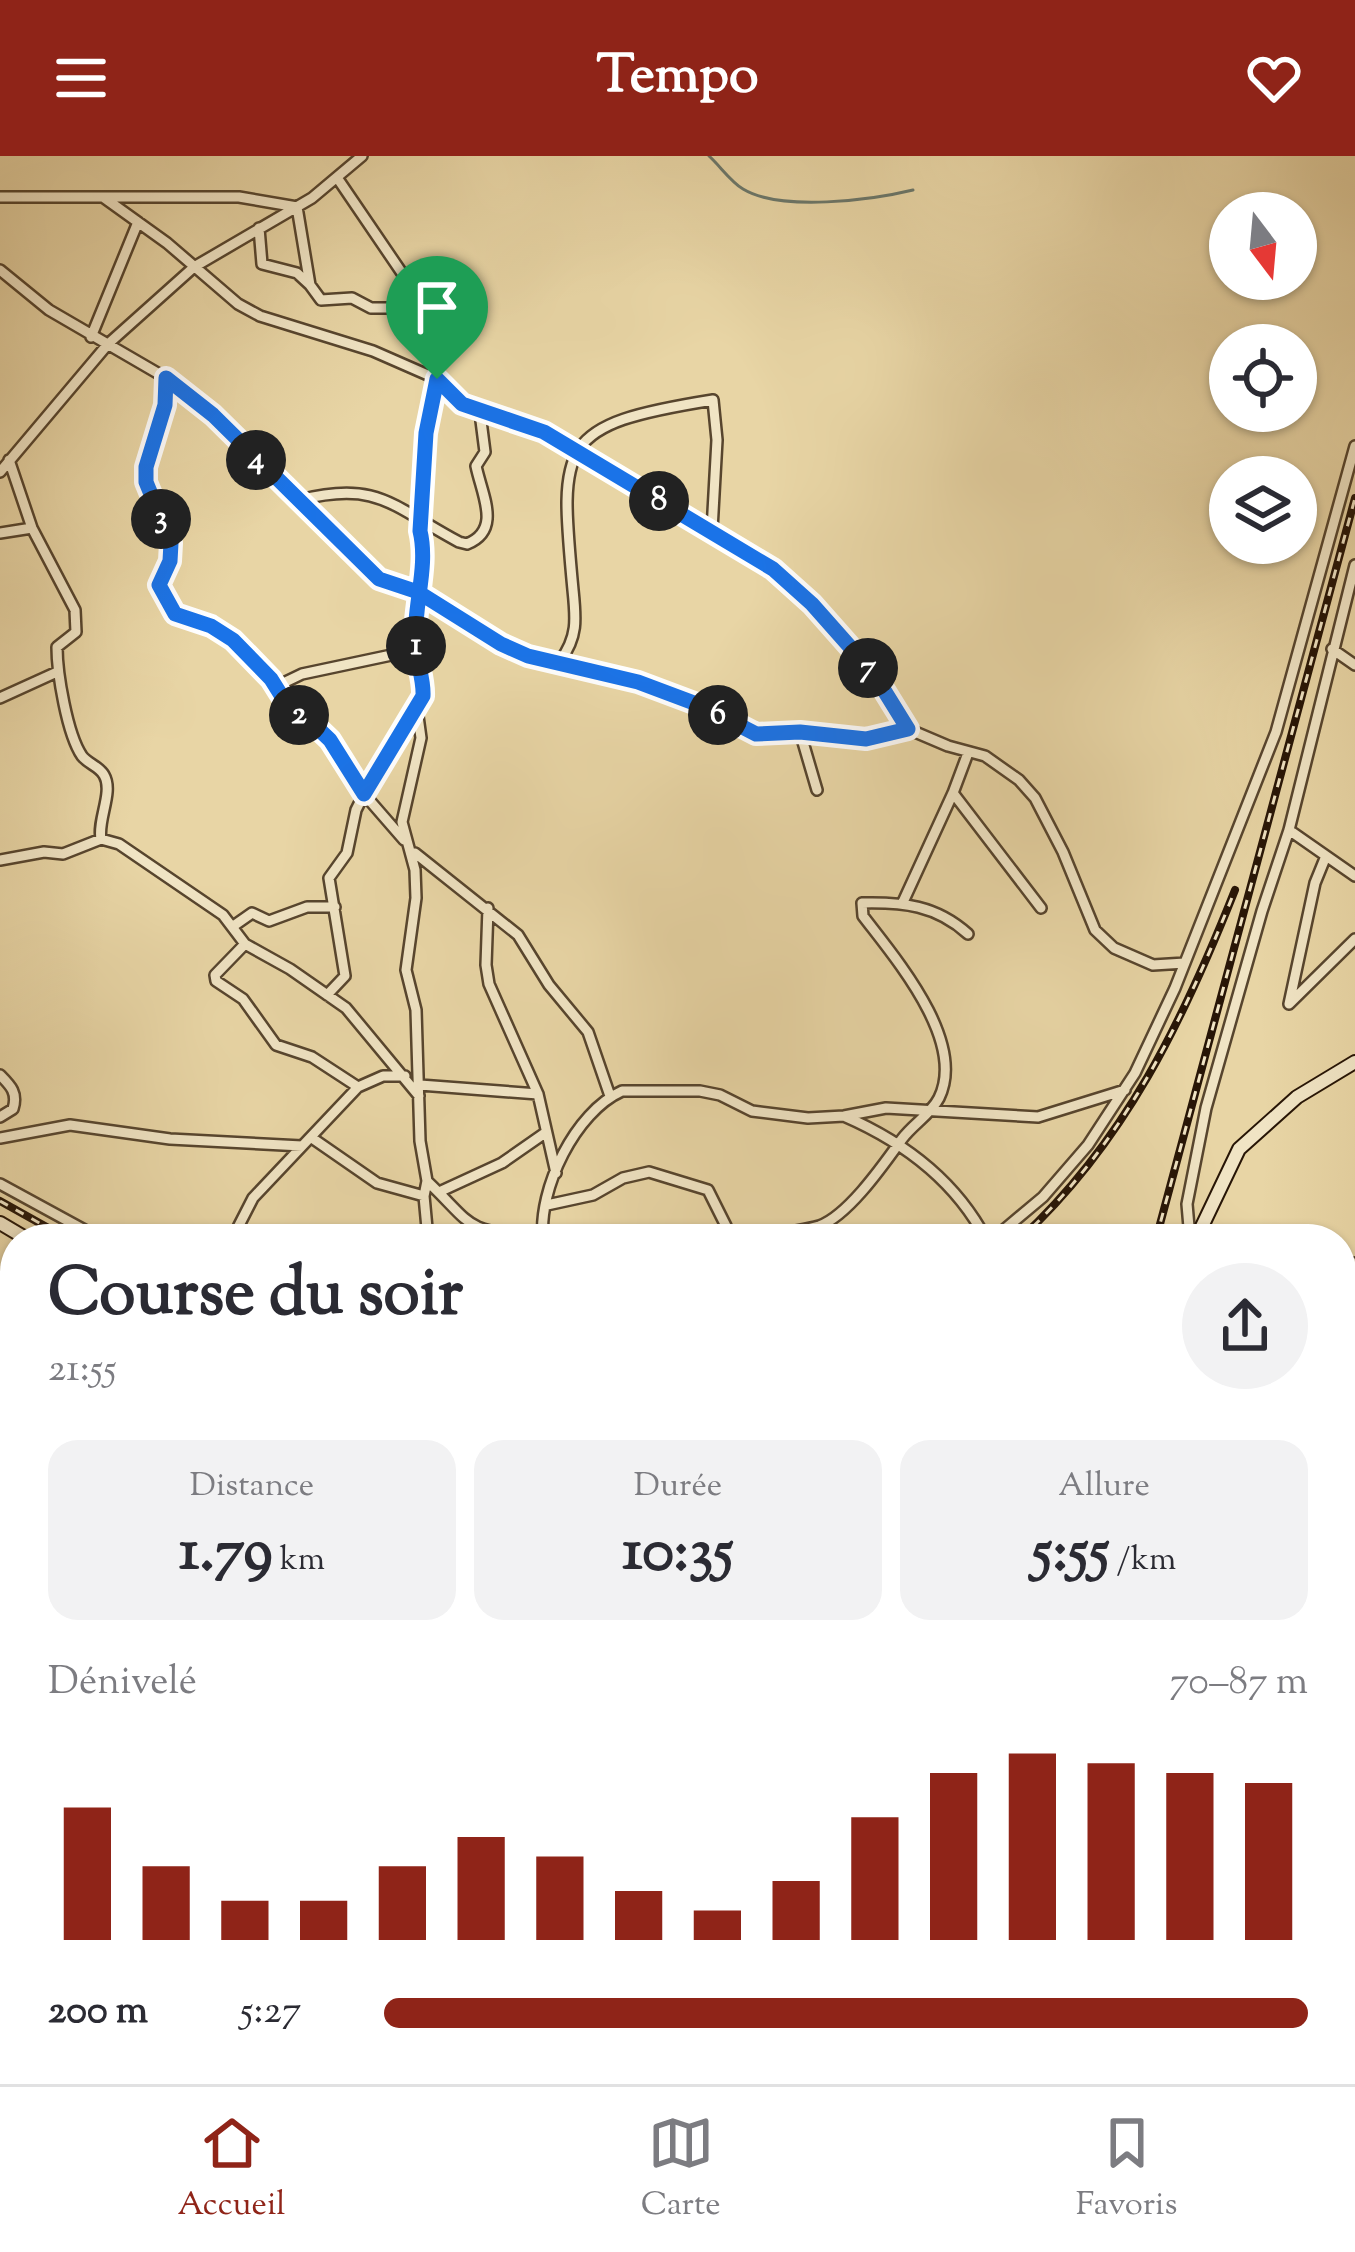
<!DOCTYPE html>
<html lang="fr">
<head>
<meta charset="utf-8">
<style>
  :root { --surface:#fff; --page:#f2f2f3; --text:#2b2b33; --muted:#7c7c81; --line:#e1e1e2; --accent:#8f2418 }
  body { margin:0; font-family:"Sorts Mill Goudy",serif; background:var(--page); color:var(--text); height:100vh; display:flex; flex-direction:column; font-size:45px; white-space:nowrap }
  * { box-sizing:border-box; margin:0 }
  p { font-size:39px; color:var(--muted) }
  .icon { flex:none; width:66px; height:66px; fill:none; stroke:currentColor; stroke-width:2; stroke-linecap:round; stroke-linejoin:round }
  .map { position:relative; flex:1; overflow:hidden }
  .details { position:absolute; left:0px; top:1068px; width:1356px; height:861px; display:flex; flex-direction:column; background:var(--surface); border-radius:48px 48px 0 0; box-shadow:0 3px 9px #0004 }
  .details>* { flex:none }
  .needle { width:78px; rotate:164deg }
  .buttons { position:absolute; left:1209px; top:36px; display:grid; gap:24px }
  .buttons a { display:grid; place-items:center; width:108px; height:108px; border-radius:50%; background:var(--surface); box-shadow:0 3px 9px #0004; font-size:60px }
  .pin { position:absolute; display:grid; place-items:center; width:102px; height:102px; color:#fff; margin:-123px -51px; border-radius:50% 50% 50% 0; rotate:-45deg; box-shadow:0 0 12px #0007 }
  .pin .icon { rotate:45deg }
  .km { position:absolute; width:60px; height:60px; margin:-30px; border-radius:50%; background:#222; color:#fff; font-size:33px; line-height:60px; text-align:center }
  .round { display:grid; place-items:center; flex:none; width:126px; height:126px; border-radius:63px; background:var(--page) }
  .headline { display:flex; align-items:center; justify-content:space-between; height:204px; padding:0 48px }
  h1 { font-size:66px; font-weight:700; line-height:90px }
  .metrics { display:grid; grid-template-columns:repeat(3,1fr); gap:18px; height:204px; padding:12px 48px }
  .metrics div { display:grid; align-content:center; border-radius:30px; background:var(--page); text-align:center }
  .metrics b { font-size:60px; font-weight:700 }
  .metrics small { font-size:33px; font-weight:400 }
  .metrics p { font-size:33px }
  .chart { height:336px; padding:24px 48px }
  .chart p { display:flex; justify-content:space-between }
  .chart svg { width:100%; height:216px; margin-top:12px; stroke:var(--accent); stroke-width:6 }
  ul { padding:0 48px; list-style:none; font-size:39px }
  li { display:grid; grid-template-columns:192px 144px 1fr; align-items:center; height:90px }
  li i { height:30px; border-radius:15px; background:var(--accent) }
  header { display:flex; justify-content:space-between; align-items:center; height:156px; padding:0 48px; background:var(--accent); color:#fff; font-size:54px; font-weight:700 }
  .dock { display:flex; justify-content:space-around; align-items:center; height:168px; border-top:3px solid var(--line); background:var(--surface); font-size:33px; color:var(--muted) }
  .dock a { display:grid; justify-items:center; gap:6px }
  .dock .selected { color:var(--accent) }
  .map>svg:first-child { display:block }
</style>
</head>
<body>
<header><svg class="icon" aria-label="menu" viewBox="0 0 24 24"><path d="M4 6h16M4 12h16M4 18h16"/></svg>Tempo<svg class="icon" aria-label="heart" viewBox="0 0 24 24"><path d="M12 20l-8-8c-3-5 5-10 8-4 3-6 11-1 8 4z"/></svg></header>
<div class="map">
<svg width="1355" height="1928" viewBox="0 0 1355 1928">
  <rect width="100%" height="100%" fill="#e8d5a5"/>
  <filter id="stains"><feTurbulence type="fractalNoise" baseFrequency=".00167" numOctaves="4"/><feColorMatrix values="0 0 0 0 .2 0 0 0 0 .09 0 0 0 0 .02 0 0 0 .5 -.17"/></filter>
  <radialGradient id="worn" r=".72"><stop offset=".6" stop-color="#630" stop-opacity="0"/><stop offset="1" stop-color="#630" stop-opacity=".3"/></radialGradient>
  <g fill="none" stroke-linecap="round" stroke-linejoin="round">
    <path stroke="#6b776a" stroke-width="3" d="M 709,0 C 720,10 731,26 743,33 C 781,56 872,44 913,34"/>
    <defs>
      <path id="street" d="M 338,23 L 406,123 L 412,138 L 416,172 L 437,223 L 426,277 L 420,375 L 424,391 L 415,494 L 424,533 L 417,553 L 421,582 L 402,666 L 415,714 L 416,742 L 406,814 L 416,854 L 420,985 L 427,1025 L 424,1040 L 428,1083
        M 0,41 L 239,41 L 297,51
        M 103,41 L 167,87 L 238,148 L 260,160 L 373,195 L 437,223 L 462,248 L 544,276 L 761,404 L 794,430 L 839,478 L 874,518 L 908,573 L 948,590 L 985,600 L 1019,624 L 1035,642 L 1063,696 L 1095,774 L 1114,792 L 1153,809 L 1185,807
        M 297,51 L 310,129 L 321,144 L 352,142 L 371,152 L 414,152
        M 259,72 L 262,108 L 297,117 L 310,129
        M 0,114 L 49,154 L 166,222 L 195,243 L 379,423 L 401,433 L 418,436 L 501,488 L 528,500 L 638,526 L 702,550 L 756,578 L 800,576 L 866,583 L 908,573
        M 91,181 L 138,66
        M 166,222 C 164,254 142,302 146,326 C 152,373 186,370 159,424 L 178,461 L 211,470 L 233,485 L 271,523 L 291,555 L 308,563 L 330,584 L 364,638 L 404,684
        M 9,304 L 32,372 L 75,454 L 76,476 L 57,491 C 57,517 67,578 82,600 C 88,608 99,610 104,619 C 114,636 97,664 101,683
        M 0,316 L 108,188 L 194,111 L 312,42 L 362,0
        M 300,344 C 378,324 393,351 459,386 L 467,388 C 502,374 482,339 476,310 L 485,296 L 480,257
        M 0,377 L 32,372
        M 1332,493 L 1355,509
        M 560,505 C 578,481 576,463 573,434 C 559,286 557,269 713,244 L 717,284 L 712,374
        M 275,531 L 302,518 L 415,494
        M 0,542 L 57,516
        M 800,576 L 817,634
        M 953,637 L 1041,752
        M 1289,674 L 1355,720
        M 415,697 L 518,779 L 549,829 L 588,876 L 610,940
        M 0,704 L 44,696 L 63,698 L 101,683 L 119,688 L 223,759 L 245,788 L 290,813 L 346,852 L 419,940
        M 903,746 L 953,637 L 968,597
        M 488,752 L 486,809 L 489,828 L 538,938 L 556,1017
        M 232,771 L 252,757 L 269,765 L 307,751 L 335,751
        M 245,788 L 215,819 L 216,825 L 243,843 L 276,889 L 312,901 L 358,931
        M 327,839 L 345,820 L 329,722 L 347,697 L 356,654 L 364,638 L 417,553
        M 1289,848 L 1315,727 L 1326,700
        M 1289,848 L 1355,783
        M 0,919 C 11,930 18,937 13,953 L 0,961
        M 420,929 L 538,938
        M 844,960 C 904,986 955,1024 986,1083
        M 0,982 L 70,969 L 170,983 L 302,990
        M 312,982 L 377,1027 L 424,1040
        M 427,1025 C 475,1071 461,1072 532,1083
        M 0,1028 L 101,1083
        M 439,1036 L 502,1007 L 545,977
        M 547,1049 L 593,1039 L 623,1022 L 649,1016 L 708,1034 L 726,1070 L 724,1083
        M 232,1083 L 253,1042 L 358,931 L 383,920 L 405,920
        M 543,1083 C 538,1033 575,956 622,935 L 700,935 L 720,939 L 752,955 L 808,962 L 844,960 L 886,952 L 1038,961 L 1125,934
        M 765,1083 C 783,1076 801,1075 819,1070 C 848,1060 884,1008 902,983 C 913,968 931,958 939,942 C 967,885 895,802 863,760 L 862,747 C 903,746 936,749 968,778
        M 993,1083 L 1043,1041 L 1088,989 L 1135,917 L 1175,832 L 1276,576 L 1355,290
        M 1190,1083 L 1187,1048 L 1206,952 L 1262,755 L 1289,674 L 1355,409
        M 1341,1110 L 1355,1107
        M 1341,1175 L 1355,1151
        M 1341,1325 L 1355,1313
        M 1341,1496 L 1355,1487
        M 1341,1769 L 1355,1804
        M 0,1859 L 15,1859
        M 229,1928 L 240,1914"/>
      <path id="secondary" d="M 0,1067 L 27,1083
        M 1196,1083 L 1239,993 L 1297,941 L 1355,906"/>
    </defs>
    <use href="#street" stroke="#57452e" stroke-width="14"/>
    <use href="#secondary" stroke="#271506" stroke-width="16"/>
    <use href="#street" stroke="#f0e4c4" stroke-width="9"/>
    <use href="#secondary" stroke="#f0e4c4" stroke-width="12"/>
    <defs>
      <path id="rail" d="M 0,1045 L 68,1083
        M 1020,1083 C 1125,986 1183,865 1235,734
        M 1156,1083 L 1355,342
        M 963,1928 L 963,1914"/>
    </defs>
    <use href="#rail" stroke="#271506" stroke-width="8"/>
    <use href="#rail" stroke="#f0e4c4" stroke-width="3" stroke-dasharray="9" stroke-linecap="butt"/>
  </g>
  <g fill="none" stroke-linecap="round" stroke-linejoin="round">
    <defs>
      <path id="route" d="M 437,223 L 426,277 L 420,375 C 429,412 412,453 416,492 C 417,508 424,523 423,540 L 364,638 L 330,584 L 308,563 L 291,555 L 271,523 L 233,484 L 211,470 L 175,458 L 159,429 L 170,405 L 171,387 L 146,326 L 146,311 L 165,249 L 166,222 L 213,259 L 379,423 L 418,436 L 501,488 L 528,500 L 638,526 L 702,550 L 756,578 L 800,576 L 866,583 L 908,573 L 874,518 L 812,448 L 773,413 L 544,276 L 462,248 L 437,223"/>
    </defs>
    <use href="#route" stroke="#fff" stroke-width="24"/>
    <use href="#route" stroke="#1a73e8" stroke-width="15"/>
  </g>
  <rect width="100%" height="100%" filter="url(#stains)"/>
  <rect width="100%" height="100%" fill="url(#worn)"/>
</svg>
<div class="buttons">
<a><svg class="needle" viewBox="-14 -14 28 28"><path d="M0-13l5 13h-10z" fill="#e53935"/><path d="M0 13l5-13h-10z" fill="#7c7c81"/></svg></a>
<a><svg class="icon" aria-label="locate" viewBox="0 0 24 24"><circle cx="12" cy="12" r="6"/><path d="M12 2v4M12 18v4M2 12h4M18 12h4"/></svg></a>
<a><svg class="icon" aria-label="layers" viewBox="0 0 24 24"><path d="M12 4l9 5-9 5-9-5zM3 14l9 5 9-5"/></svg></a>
</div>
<div class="pin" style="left:437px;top:223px;background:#1e9e55"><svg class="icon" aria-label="arrive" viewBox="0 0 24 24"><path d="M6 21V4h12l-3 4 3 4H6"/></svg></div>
<b class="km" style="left:416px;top:490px">1</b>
<b class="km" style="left:299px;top:559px">2</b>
<b class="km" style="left:161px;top:363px">3</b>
<b class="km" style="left:256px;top:304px">4</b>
<b class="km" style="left:718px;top:559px">6</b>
<b class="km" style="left:868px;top:512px">7</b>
<b class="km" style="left:659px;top:345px">8</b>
<section class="details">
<div class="headline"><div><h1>Course du soir</h1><p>21:55</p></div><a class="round"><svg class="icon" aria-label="share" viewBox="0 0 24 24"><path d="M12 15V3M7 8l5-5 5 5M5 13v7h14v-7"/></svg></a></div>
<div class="metrics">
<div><p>Distance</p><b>1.79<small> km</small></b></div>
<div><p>Durée</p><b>10:35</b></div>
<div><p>Allure</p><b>5:55<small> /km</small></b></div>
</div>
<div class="chart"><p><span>Dénivelé</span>70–87 m</p>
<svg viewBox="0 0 160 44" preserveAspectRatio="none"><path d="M5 44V17M15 44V29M25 44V36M35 44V36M45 44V29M55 44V23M65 44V27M75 44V34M85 44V38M95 44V32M105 44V19M115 44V10M125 44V6M135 44V8M145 44V10M155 44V12"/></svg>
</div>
<ul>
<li><b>200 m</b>5:27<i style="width:100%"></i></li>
</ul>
</section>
</div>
<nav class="dock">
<a class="selected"><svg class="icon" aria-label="home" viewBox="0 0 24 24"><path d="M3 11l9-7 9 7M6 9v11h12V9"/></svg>Accueil</a>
<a><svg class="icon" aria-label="map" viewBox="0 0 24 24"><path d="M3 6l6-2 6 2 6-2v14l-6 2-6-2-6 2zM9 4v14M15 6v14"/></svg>Carte</a>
<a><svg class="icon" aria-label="saved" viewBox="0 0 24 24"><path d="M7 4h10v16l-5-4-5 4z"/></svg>Favoris</a>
</nav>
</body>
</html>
